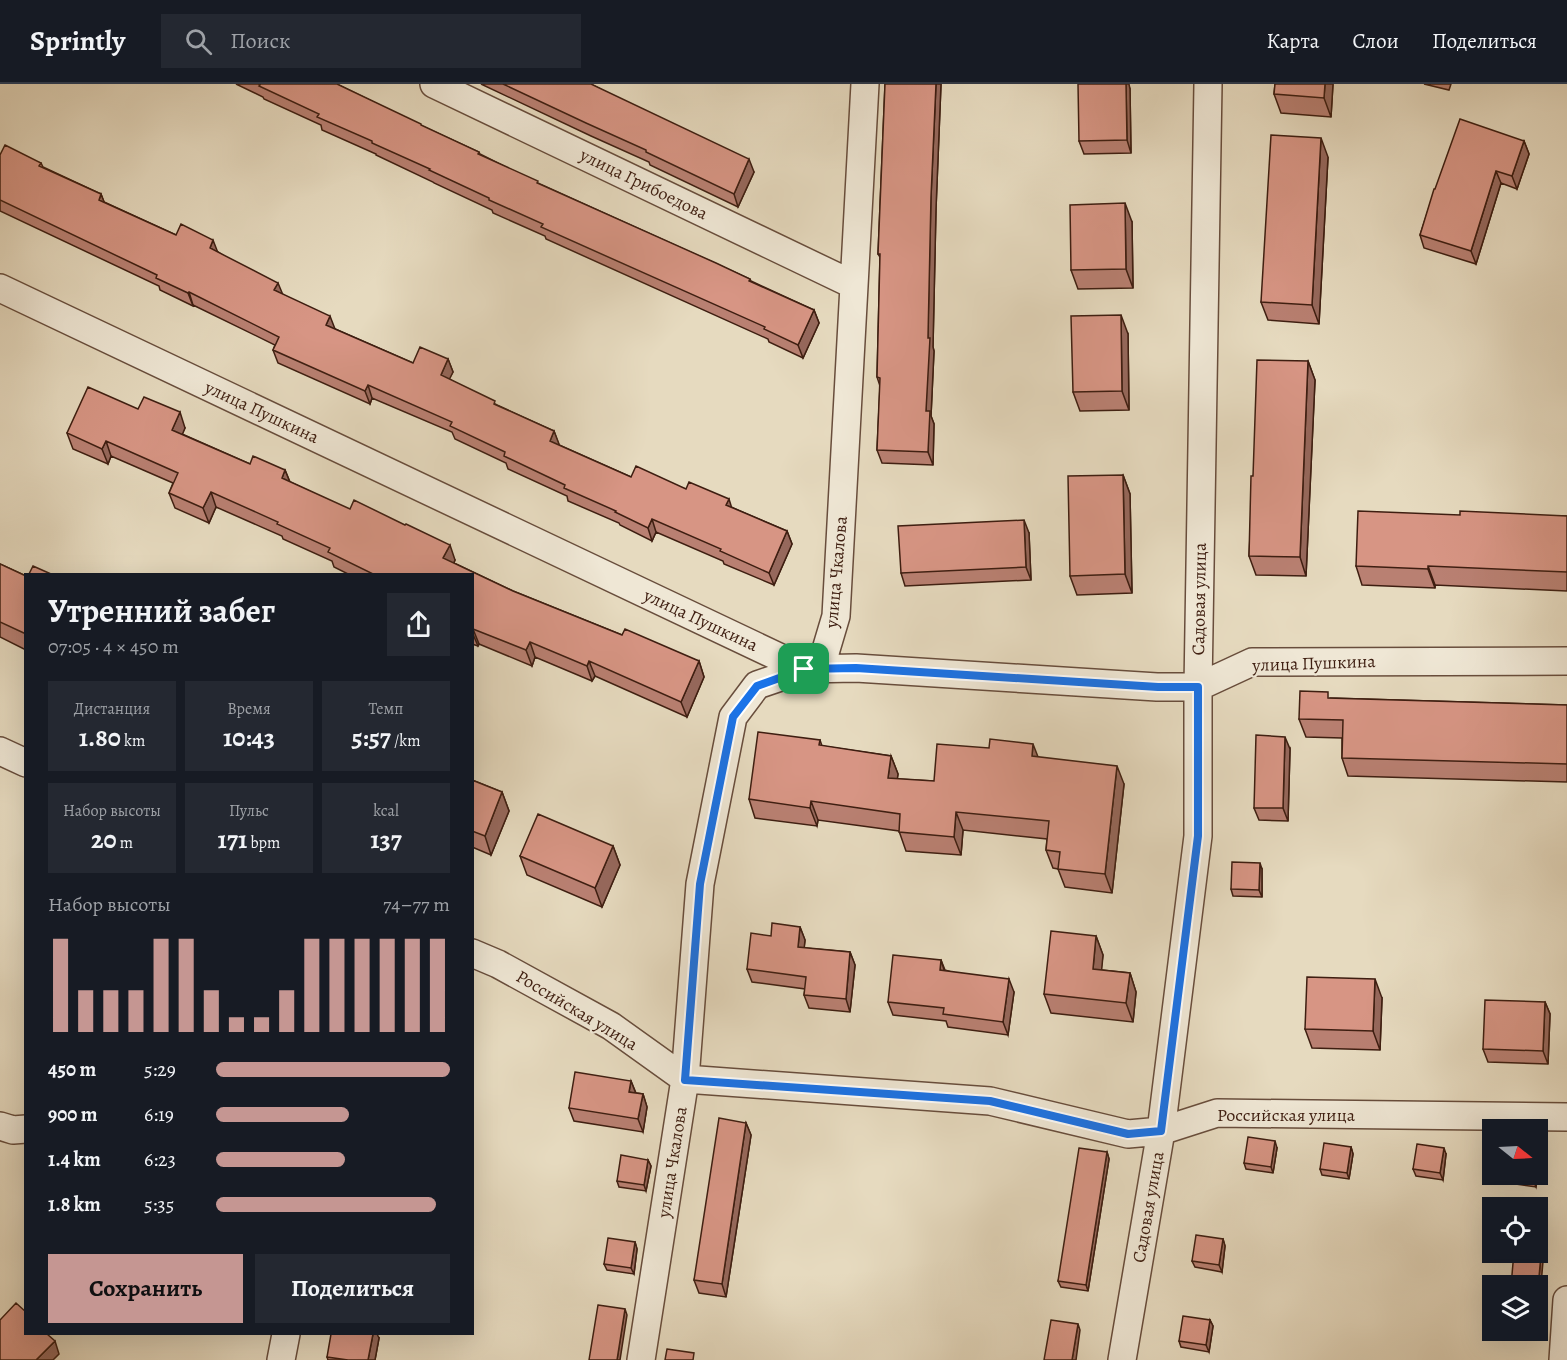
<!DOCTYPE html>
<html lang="ru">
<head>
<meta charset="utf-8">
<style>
  :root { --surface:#171b24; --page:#242831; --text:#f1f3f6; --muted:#9ea1a6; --line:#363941; --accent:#c59692 }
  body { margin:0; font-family:Alegreya,serif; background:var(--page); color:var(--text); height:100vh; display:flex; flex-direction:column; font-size:22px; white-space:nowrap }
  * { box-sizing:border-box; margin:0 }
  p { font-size:20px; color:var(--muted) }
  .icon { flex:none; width:33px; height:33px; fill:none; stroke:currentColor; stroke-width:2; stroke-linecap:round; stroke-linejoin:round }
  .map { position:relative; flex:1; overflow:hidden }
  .details { position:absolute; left:24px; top:489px; width:450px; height:762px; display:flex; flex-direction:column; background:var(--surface); border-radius:0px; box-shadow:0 6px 24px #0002 }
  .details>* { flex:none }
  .needle { width:39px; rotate:108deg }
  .fabs { position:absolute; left:1482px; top:1035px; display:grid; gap:12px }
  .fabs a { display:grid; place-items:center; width:66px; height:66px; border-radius:0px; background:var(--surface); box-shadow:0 6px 24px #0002; font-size:30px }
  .pin { position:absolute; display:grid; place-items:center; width:51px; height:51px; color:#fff; margin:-26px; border-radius:12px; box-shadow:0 3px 9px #0006 }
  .round { display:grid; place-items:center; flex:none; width:63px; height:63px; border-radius:0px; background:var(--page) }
  .headline { display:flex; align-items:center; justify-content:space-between; height:102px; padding:0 24px }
  h1 { font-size:33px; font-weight:600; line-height:45px }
  .metrics { display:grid; grid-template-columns:repeat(3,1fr); gap:9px; height:102px; padding:6px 24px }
  .metrics div { display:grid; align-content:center; border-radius:0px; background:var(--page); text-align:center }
  .metrics b { font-size:26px; font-weight:600 }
  .metrics small { font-size:16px; font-weight:400 }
  .metrics p { font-size:16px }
  .chart { height:168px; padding:12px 24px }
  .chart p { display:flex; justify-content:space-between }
  .chart svg { width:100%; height:108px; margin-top:6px; stroke:var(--accent); stroke-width:6 }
  .primary-button { display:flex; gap:12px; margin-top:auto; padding:12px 24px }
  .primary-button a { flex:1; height:69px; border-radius:0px; background:var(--accent); color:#111; font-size:24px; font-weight:600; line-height:69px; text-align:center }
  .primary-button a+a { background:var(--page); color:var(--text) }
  ul { padding:0 24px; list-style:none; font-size:20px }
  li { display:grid; grid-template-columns:96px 72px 1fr; align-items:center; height:45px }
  li i { height:15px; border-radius:8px; background:var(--accent) }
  header { display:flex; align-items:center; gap:36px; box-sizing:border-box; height:84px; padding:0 30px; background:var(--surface); border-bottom:2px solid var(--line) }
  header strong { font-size:28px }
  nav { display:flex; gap:33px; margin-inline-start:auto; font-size:21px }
  .search { width:420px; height:54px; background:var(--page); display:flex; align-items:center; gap:15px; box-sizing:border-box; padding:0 21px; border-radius:0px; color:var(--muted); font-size:22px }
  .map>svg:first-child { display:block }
</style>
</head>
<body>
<header>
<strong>Sprintly</strong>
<div class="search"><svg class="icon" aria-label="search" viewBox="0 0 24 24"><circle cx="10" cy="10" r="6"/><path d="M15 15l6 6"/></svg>Поиск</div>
<nav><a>Карта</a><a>Слои</a><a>Поделиться</a></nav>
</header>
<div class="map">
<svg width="1567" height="1276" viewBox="0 0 1567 1276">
  <rect width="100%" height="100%" fill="#e6dabf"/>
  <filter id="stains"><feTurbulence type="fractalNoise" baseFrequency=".00333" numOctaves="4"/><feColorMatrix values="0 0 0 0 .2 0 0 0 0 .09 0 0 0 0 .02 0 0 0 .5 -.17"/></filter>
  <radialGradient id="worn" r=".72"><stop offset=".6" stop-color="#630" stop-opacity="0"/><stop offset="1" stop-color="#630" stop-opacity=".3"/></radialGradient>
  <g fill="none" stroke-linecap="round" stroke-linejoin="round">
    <defs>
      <path id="street" d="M 434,0 L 854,201
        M 0,204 L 804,585 L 856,584 L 1157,603 L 1198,603 L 1252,578 L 1567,577
        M 0,667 L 26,679
        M 472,869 L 498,880 L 611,942 L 685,995 L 990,1017 L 1128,1050 L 1161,1047 L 1217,1029 L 1567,1033
        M 0,1042 L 13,1046 L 26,1045
        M 281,1276 L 286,1250
        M 641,1276 L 685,995 L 700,800 L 733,633 L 757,601 L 804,585 L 825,569 L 836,532 L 865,0
        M 1122,1276 L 1161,1047 L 1198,752 L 1198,603 L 1208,0
        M 1563,1276 L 1567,1216"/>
    </defs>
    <use href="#street" stroke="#684d3c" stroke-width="30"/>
    <use href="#street" stroke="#efe7d5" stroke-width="27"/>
  </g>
  <path fill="#b98072" stroke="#3e1e11" stroke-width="1.5" d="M 236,0 L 337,0 L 422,42 L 479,68 L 480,70 L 540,100 L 750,195 L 751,197 L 814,226 L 819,239 L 803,274 L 769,258 L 768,255 L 546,155 L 545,152 L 493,129 L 492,126 L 434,99 L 433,98 L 376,71 L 376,70 L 322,46 L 321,41 L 264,15 L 263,13 Z
    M 481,0 L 591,0 L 754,88 L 738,123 L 650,81 L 649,78 L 591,52 Z
    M 885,0 L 941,0 L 936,125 L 933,263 L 934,267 L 931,332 L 934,340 L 933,381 L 882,379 L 877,366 L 880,302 L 877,293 L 880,173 L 878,170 Z
    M 1275,0 L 1333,0 L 1331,33 L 1281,29 L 1274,10 Z
    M 1424,0 L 1451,0 L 1449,6 Z
    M 1130,5 L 1131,69 L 1084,70 L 1079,57 Z
    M 1524,57 L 1529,70 L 1517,105 L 1501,99 L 1476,180 L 1424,164 L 1420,151 L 1435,105 Z
    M 0,71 L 41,79 L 43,83 L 101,110 L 104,118 L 176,151 L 218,168 L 335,245 L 413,279 L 448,275 L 453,288 L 449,295 L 497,321 L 554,347 L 559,361 L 631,393 L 686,405 L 731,423 L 787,447 L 792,460 L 774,501 L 724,480 L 723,477 L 656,448 L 652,457 L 620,441 L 619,439 L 568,417 L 567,412 L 508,385 L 506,379 L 455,355 L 452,348 L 372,314 L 370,320 L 278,279 L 273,266 L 275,261 L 193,221 L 193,222 L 160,206 L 159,202 L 0,127 Z
    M 1328,73 L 1319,240 L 1268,236 L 1261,218 Z
    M 1132,138 L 1133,204 L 1078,205 L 1071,186 Z
    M 1128,250 L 1129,326 L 1080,327 L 1073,308 Z
    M 1308,277 L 1315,296 L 1306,492 L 1256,491 L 1249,472 L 1253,392 Z
    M 138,325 L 185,344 L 182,350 L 250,380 L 285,386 L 290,398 L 455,476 L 454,479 L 513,507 L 622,551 L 699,577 L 704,593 L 687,633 L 595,592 L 592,597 L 535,573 L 532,582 L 479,560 L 478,562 L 472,560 L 472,490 L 348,490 L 334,483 L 332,477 L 283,455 L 282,452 L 216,423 L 209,439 L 175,424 L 169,409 L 173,399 L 111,372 L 108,380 L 73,365 L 67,349 Z
    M 1123,391 L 1130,410 L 1132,509 L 1077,511 L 1070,492 Z
    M 1460,431 L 1567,432 L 1567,507 L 1435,501 L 1435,504 L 1362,501 L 1356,482 Z
    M 1029,449 L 1031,496 L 905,502 L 901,489 Z
    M 0,480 L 26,492 L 26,566 L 0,553 Z
    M 1330,614 L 1567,621 L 1567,698 L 1348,692 L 1342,674 L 1342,654 L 1306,653 L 1299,635 Z
    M 820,656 L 822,662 L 891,672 L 898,690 L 897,695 L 934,697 L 1038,673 L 1124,700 L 1112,809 L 1065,803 L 1058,785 L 1053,784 L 1046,766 L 1047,755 L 963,746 L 961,771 L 906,767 L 899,747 L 818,736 L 817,742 L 755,734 L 749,715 Z
    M 1290,665 L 1288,737 L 1259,736 L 1254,724 Z
    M 472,696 L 502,708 L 509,727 L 491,771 L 472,763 Z
    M 613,762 L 620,781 L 602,823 L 527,791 L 520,772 Z
    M 1262,785 L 1262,813 L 1233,812 L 1231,805 Z
    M 800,843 L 805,856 L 804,864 L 850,868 L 855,881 L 850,928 L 809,924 L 804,911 L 805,905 L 752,898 L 747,885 L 771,852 Z
    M 1096,852 L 1103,871 L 1101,886 L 1130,889 L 1136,908 L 1133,938 L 1051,929 L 1044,910 Z
    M 941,876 L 945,886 L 1014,908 L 1008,951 L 948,943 L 946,937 L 893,931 L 888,918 Z
    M 1382,914 L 1380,966 L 1312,964 L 1305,945 Z
    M 1545,918 L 1550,930 L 1548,980 L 1488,978 L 1483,965 Z
    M 631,997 L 636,1009 L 643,1010 L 647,1023 L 643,1048 L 574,1037 L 569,1024 Z
    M 746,1039 L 751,1051 L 726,1213 L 699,1209 L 694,1196 Z
    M 1351,1063 L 1353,1070 L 1349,1095 L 1322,1091 L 1320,1085 Z
    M 1277,1064 L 1273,1089 L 1246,1085 L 1244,1079 Z
    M 1107,1068 L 1109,1075 L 1088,1207 L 1061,1203 L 1058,1197 Z
    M 1446,1070 L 1443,1096 L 1416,1092 L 1413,1085 Z
    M 1538,1071 L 1540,1077 L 1536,1103 L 1509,1099 L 1507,1092 Z
    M 648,1076 L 651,1082 L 646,1107 L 619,1103 L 617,1097 Z
    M 1223,1155 L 1225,1162 L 1222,1188 L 1195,1183 L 1192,1177 Z
    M 635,1158 L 637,1165 L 634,1190 L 607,1186 L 604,1180 Z
    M 1210,1236 L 1213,1242 L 1209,1268 L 1181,1263 L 1179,1257 Z
    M 379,1254 L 375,1276 L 328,1276 L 327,1273 Z"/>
  <path fill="#96685c" stroke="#3e1e11" stroke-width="1.5" d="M 936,0 L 941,0 L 936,125 L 933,263 L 934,267 L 931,332 L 934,340 L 933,381 L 928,368 L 926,327 L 931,113 Z
    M 1126,0 L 1129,0 L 1130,5 L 1131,69 L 1127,56 Z
    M 1325,0 L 1333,0 L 1331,33 L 1324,14 Z
    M 1321,54 L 1328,73 L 1319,240 L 1312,221 Z
    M 1524,57 L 1529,70 L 1517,105 L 1512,92 Z
    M 749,75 L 754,88 L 738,123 L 734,110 Z
    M 1496,87 L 1501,99 L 1476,180 L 1471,167 Z
    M 101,110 L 106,123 L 99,116 Z
    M 1125,119 L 1132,138 L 1133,204 L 1126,185 Z
    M 213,156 L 218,169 L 210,164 Z
    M 278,199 L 283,211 L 274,206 Z
    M 189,208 L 193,221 L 193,222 L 188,209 Z
    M 814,226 L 819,239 L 803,274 L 798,261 Z
    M 1121,231 L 1128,250 L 1129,326 L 1122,307 Z
    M 330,232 L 335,245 L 331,254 L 326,241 Z
    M 448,275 L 453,288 L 445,304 L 441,291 Z
    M 1308,277 L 1315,296 L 1306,492 L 1300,473 Z
    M 368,301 L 372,314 L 370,320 L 365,307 Z
    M 180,328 L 185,344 L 178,361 L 172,346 Z
    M 554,347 L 559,360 L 555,370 L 550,357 Z
    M 106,357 L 111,372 L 108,380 L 102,365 Z
    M 285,386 L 291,401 L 282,394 Z
    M 1123,391 L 1130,410 L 1132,509 L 1125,490 Z
    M 211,408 L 216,423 L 209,439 L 203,424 Z
    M 729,415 L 733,428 L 726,421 Z
    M 652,435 L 656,448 L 652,457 L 648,444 Z
    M 1024,436 L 1029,449 L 1031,496 L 1026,483 Z
    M 787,447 L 792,460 L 774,501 L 769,489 Z
    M 450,461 L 455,476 L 449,489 L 443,474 Z
    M 1428,482 L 1435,501 L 1435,504 L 1428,485 Z
    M 473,545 L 479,560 L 478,562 L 472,548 Z
    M 530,558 L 535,573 L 532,582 L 526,566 Z
    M 589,577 L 595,592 L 592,597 L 587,582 Z
    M 699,577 L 704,593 L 687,633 L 681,618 Z
    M 1285,653 L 1290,665 L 1288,737 L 1283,724 Z
    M 1033,660 L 1040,678 L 1032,672 Z
    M 891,672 L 898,690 L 895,712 L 888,694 Z
    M 1117,682 L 1124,700 L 1112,809 L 1105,790 Z
    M 502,708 L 509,727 L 491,771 L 485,752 Z
    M 811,717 L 818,736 L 817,742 L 810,724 Z
    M 956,728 L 963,746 L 961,771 L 954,753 Z
    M 613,762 L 620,781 L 602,823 L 595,804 Z
    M 1260,779 L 1262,785 L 1262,813 L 1259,806 Z
    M 800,843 L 805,856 L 803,876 L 798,863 Z
    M 1096,852 L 1103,871 L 1100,904 L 1093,885 Z
    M 850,868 L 855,881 L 850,928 L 846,915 Z
    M 941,876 L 945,889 L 940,886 Z
    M 1130,889 L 1136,908 L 1133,938 L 1126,919 Z
    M 1009,895 L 1014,908 L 1008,951 L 1003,938 Z
    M 1375,895 L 1382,914 L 1380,966 L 1373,947 Z
    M 1545,918 L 1550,930 L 1548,980 L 1543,967 Z
    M 631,997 L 636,1010 L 629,1008 Z
    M 643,1010 L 647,1023 L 643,1048 L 638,1035 Z
    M 746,1039 L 751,1051 L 726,1213 L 722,1200 Z
    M 1275,1057 L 1277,1064 L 1273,1089 L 1271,1083 Z
    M 1351,1063 L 1353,1070 L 1349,1095 L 1347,1089 Z
    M 1444,1064 L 1446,1070 L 1443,1096 L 1440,1089 Z
    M 1107,1068 L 1109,1075 L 1088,1207 L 1086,1201 Z
    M 1538,1071 L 1540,1077 L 1536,1103 L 1533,1096 L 1534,1090 L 1538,1090 Z
    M 648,1076 L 651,1082 L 646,1107 L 644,1101 Z
    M 1223,1155 L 1225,1162 L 1222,1188 L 1219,1181 Z
    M 635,1158 L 637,1165 L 634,1190 L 631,1184 Z
    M 1542,1160 L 1544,1166 L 1538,1235 L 1538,1204 Z
    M 625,1225 L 627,1231 L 620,1276 L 617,1276 Z
    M 1210,1236 L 1213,1242 L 1209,1268 L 1206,1261 Z
    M 1078,1240 L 1080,1246 L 1076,1276 L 1072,1276 Z
    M 373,1250 L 377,1250 L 379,1254 L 375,1276 L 368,1276 Z
    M 55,1257 L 59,1270 L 53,1276 L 36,1276 Z"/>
  <path fill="#d79584" stroke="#3e1e11" stroke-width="1.5" d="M 259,0 L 337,0 L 421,40 L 421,41 L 479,68 L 478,70 L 538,97 L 537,99 L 716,179 L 750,195 L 749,197 L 814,226 L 798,261 L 764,245 L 765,243 L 541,143 L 543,140 L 489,116 L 489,114 L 429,86 L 430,85 L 372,59 L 372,57 L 317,33 L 319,30 L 259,2 L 260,1 Z
    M 503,0 L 591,0 L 749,75 L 734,110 L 646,68 L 646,66 L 586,39 Z
    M 885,0 L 936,0 L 931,113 L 928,254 L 930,254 L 926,327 L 930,327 L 928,368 L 877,366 L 880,294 L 877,293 L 880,170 L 878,170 Z
    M 1078,0 L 1126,0 L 1127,56 L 1079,57 Z
    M 1275,0 L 1325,0 L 1324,14 L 1274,10 Z
    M 1460,35 L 1524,57 L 1512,92 L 1496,87 L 1471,167 L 1420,151 L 1434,105 L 1435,105 Z
    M 1271,51 L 1321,54 L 1312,221 L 1261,218 Z
    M 5,61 L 41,79 L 39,82 L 101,110 L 99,116 L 176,151 L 181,140 L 213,156 L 210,164 L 278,199 L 274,206 L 330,232 L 326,241 L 413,279 L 420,263 L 448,275 L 441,291 L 495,317 L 494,320 L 554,347 L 550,357 L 631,393 L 636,382 L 686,405 L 689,398 L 729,415 L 726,421 L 787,447 L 769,489 L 720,467 L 721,465 L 652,435 L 648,444 L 615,428 L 616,427 L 564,404 L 565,401 L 504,372 L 505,368 L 450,342 L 452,338 L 368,301 L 365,307 L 273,266 L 279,253 L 189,208 L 188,209 L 156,194 L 157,191 L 0,116 L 0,71 Z
    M 1125,119 L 1126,185 L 1071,186 L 1070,121 Z
    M 1121,231 L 1122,307 L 1073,308 L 1071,232 Z
    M 1257,276 L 1308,277 L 1300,473 L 1249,472 L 1251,392 L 1253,392 Z
    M 88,303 L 138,325 L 144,313 L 180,328 L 172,346 L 250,380 L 253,372 L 285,386 L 282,394 L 350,425 L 354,416 L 405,441 L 406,440 L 450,461 L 443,474 L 513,507 L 622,551 L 625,545 L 699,577 L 681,618 L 589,577 L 587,582 L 530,558 L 526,566 L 473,545 L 472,547 L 472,490 L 373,490 L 328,468 L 330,464 L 277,440 L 278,438 L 211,408 L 203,424 L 169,409 L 178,389 L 106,357 L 102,365 L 67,349 Z
    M 1123,391 L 1125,490 L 1070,492 L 1068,392 Z
    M 1358,427 L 1460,431 L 1460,427 L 1567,432 L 1567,488 L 1428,482 L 1428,485 L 1356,482 Z
    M 1024,436 L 1026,483 L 901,489 L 898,442 Z
    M 0,480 L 26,492 L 26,550 L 0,538 Z
    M 33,482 L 51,490 L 29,490 Z
    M 1300,607 L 1328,608 L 1328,614 L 1567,621 L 1567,680 L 1342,674 L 1343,636 L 1299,635 Z
    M 758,648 L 820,656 L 819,661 L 891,672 L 888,694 L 934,697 L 937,660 L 989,664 L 990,655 L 1033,660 L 1032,672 L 1117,682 L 1105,790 L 1058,785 L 1060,768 L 1046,766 L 1049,737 L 956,728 L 954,753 L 899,748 L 900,730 L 811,717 L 810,724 L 749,715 Z
    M 1256,651 L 1285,653 L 1283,724 L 1254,724 Z
    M 472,696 L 502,708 L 485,752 L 472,747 Z
    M 538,730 L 613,762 L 595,804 L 520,772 Z
    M 1232,778 L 1260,779 L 1259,806 L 1231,805 Z
    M 772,839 L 800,843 L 798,863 L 850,868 L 846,915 L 804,911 L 806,893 L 747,885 L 751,849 L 771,852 Z
    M 1051,847 L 1096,852 L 1093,885 L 1130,889 L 1126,919 L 1044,910 Z
    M 893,871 L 941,876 L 940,886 L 1009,895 L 1003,938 L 943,930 L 944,924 L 888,918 Z
    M 1307,893 L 1375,895 L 1373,947 L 1305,945 Z
    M 1485,916 L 1545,918 L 1543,967 L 1483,965 Z
    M 575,988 L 631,997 L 629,1008 L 643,1010 L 638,1035 L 569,1024 Z
    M 719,1034 L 746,1039 L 722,1200 L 694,1196 Z
    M 1248,1053 L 1275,1057 L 1271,1083 L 1244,1079 Z
    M 1324,1059 L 1351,1063 L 1347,1089 L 1320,1085 Z
    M 1417,1060 L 1444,1064 L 1440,1089 L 1413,1085 Z
    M 1079,1064 L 1107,1068 L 1086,1201 L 1058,1197 Z
    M 621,1071 L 648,1076 L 644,1101 L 617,1097 Z
    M 1507,1090 L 1534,1090 L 1533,1096 L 1507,1092 Z
    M 1196,1151 L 1223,1155 L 1219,1181 L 1192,1177 Z
    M 608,1154 L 635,1158 L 631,1184 L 604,1180 Z
    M 1538,1159 L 1542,1160 L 1538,1204 L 1538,1202 L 1511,1202 L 1514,1168 L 1538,1168 Z
    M 16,1219 L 26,1228 L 26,1250 L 47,1250 L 55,1257 L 36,1276 L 0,1276 L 0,1236 Z
    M 598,1221 L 625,1225 L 617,1276 L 589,1276 Z
    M 1183,1232 L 1210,1236 L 1206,1261 L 1179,1257 Z
    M 1051,1236 L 1078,1240 L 1072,1276 L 1044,1276 Z
    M 331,1250 L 373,1250 L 368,1276 L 348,1276 L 327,1273 Z
    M 667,1265 L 694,1269 L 693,1276 L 665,1276 Z"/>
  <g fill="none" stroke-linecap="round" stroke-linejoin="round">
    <defs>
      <path id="route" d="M 856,584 L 1158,603 L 1198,603 L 1198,752 L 1161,1047 L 1128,1050 L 990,1017 L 685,996 L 700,800 L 733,633 L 757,602 L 804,585 Z"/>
    </defs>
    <use href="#route" stroke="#fff" stroke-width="12"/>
    <use href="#route" stroke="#1a73e8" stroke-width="8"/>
  </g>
  <g text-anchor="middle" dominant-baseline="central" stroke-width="4.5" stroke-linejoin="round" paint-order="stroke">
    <g font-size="18" fill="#3e1e11" stroke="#efe7d5">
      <text transform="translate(644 100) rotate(26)">улица Грибоедова</text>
      <text transform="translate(262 328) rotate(25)">улица Пушкина</text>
      <text transform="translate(836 488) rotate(-85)">улица Чкалова</text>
      <text transform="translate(1199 515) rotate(-89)">Садовая улица</text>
      <text transform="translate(701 536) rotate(25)">улица Пушкина</text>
      <text transform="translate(1314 579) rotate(-2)">улица Пушкина</text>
      <text transform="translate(577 926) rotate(31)">Российская улица</text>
      <text x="1286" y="1031">Российская улица</text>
      <text transform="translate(672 1078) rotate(-81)">улица Чкалова</text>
      <text transform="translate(1148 1123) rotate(-80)">Садовая улица</text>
    </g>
  </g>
  <rect width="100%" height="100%" filter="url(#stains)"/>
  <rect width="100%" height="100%" fill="url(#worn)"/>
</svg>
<div class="fabs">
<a><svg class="needle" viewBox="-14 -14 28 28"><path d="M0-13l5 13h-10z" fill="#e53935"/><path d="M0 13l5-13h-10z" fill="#9ea1a6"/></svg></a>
<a><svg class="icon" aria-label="locate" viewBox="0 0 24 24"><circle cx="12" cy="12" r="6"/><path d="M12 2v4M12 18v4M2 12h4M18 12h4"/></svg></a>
<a><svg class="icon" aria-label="layers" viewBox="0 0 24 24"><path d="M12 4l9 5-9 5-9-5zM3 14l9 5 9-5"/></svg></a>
</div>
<div class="pin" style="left:804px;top:585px;background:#1e9e55"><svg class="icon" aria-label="arrive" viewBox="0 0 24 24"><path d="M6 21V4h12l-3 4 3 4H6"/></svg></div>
<section class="details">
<div class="headline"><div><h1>Утренний забег</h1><p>07:05 · 4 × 450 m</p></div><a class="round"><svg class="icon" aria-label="share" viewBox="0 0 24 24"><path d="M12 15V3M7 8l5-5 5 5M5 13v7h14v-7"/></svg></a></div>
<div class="metrics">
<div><p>Дистанция</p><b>1.80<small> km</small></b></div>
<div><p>Время</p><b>10:43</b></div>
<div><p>Темп</p><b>5:57<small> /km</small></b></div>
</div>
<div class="metrics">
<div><p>Набор высоты</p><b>20<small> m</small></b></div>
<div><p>Пульс</p><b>171<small> bpm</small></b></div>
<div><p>kcal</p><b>137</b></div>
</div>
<div class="chart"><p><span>Набор высоты</span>74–77 m</p>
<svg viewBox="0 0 160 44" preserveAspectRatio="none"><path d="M5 44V6M15 44V27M25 44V27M35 44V27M45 44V6M55 44V6M65 44V27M75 44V38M85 44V38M95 44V27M105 44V6M115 44V6M125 44V6M135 44V6M145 44V6M155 44V6"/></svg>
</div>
<ul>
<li><b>450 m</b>5:29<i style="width:100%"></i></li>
<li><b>900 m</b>6:19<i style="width:57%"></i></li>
<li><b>1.4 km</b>6:23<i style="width:55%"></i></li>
<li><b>1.8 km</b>5:35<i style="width:94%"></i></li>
</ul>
<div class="primary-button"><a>Сохранить</a><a>Поделиться</a></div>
</section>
</div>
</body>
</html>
